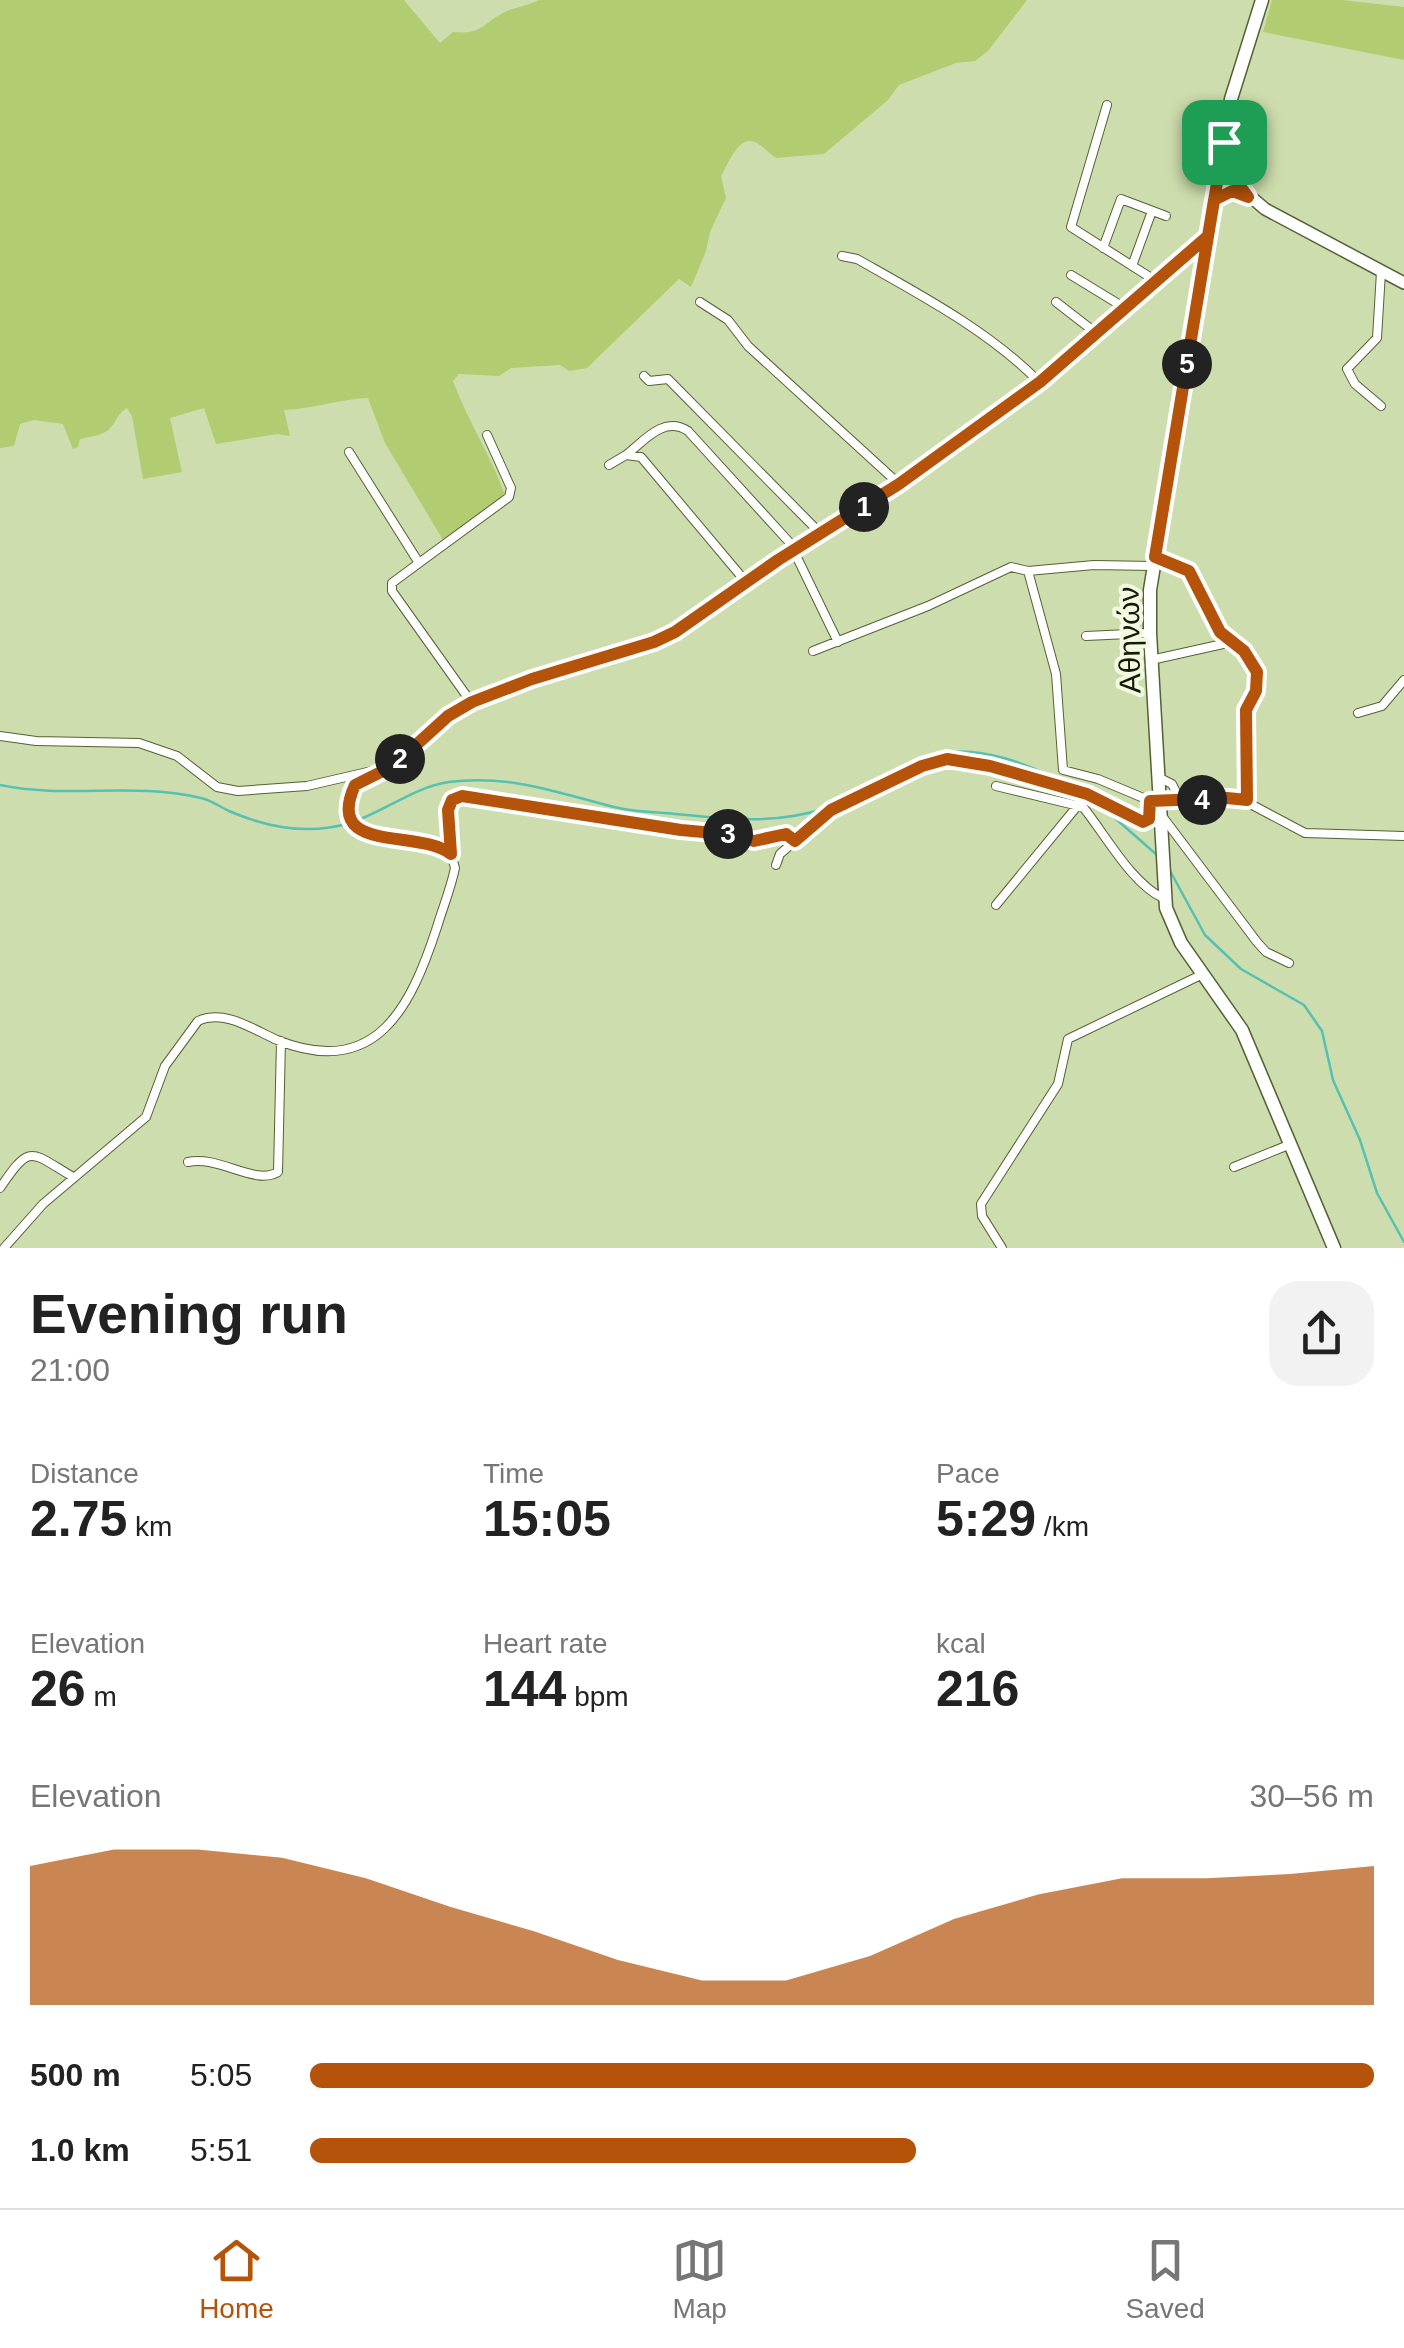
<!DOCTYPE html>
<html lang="en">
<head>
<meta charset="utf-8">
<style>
  :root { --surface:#fff; --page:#f2f2f2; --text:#222; --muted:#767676; --line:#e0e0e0; --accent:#b45309 }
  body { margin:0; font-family:Helvetica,sans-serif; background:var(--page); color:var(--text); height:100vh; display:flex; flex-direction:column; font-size:38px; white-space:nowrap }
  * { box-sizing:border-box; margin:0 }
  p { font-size:32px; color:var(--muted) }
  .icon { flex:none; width:55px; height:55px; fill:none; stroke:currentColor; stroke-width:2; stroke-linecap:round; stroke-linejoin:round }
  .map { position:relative; height:1248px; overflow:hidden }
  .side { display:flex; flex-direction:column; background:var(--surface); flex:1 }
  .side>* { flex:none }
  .pin { position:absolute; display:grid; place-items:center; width:85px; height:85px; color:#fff; margin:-42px; border-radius:20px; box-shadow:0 5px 15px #0006 }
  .km { position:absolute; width:50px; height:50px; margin:-25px; border-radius:50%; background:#222; color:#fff; font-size:28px; line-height:50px; text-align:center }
  .round { display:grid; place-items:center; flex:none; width:105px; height:105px; border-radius:30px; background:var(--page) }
  .summary { display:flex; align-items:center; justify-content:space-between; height:170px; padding:0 30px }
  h1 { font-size:55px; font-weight:700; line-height:75px }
  .figures { display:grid; grid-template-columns:repeat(3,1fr); gap:15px; height:170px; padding:10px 30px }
  .figures div { display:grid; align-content:center }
  .figures b { font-size:50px; font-weight:700 }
  .figures small { font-size:28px; font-weight:400 }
  .figures p { font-size:28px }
  .chart { height:280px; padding:20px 30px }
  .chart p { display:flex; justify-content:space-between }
  .chart svg { width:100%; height:180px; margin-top:10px; fill:var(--accent); opacity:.7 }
  ul { padding:0 30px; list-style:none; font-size:32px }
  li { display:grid; grid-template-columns:160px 120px 1fr; align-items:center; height:75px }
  li i { height:25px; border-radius:12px; background:var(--accent) }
  .tab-bar { display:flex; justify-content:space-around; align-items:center; height:140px; border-top:2px solid var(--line); background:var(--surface); font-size:28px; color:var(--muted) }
  .tab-bar a { display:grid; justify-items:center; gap:5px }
  .tab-bar .current { color:var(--accent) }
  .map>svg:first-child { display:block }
</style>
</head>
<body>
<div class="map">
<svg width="1404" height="1248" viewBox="0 0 1404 1248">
  <rect width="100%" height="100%" fill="#ceddad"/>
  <path fill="#b2cc71" d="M 0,0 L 404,0 L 440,43 L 453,32 C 484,35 483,22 507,11 C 517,7 529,5 539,0 L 1027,0 L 988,51 L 975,61 L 956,63 L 899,85 L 888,100 L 824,154 L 776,158 C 769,154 762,145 755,142 C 738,135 728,165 721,176 L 726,198 L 710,232 L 706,251 L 691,287 L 679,279 L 587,368 L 569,371 L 560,365 L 511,368 L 499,376 L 459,374 L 453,381 C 468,422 492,457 506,498 L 443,540 L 385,443 L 368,398 C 339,399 313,409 284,410 L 290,436 L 277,434 L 216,444 L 204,408 L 170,418 L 182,472 L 143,479 L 132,416 L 127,408 C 117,414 118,419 111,427 C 104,436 91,436 80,439 L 78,447 L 73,449 L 63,424 L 34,420 L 20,424 L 14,446 L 0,448 Z
    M 1272,0 L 1342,0 L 1404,7 L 1404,60 L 1263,32 Z"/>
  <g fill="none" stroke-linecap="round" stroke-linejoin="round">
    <path stroke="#56c1b1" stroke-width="2.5" d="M 0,785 C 67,799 134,782 201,798 C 211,800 220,807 229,811 C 268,828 310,835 350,823
      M 873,785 C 894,774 916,760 938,754 C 979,744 1032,765 1067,785
      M 1100,805 L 1157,855
      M 358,820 C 387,809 418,786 449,782 C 509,774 558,793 614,807 C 634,812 655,812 675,814 C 727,819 775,825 826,808
      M 1169,869 L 1205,935 L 1241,969 L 1304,1005 L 1322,1031 L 1333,1080 L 1360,1140 L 1377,1193 L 1404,1242"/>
    <defs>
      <path id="street" d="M 1107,105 L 1071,227 L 1156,281
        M 1103,248 L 1121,199 L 1166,216
        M 842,256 L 857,259 C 919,294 991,332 1040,383
        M 1132,266 L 1152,211
        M 1071,275 L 1125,308
        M 700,302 L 728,320 L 748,346 L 899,484
        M 1056,302 L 1096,333
        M 644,376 L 649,381 L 668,379 L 822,535
        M 1381,406 L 1355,384 L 1347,369 L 1377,338 L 1381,272
        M 349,452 L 419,563 L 392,583 L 392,591 L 471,702
        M 626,455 C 644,441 664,415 688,431 L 790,543 L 838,642
        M 609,465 L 626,455 L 641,457 L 746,582
        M 1155,557 L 1191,573 L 1220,633 L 1244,651 L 1257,672 L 1256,691 L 1246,710 L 1247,800
        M 419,563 L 509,497 L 511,488 L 487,435
        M 1028,571 L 1056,674 L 1063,770 L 1098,779 L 1153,802
        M 1086,636 L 1150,633
        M 813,651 L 928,606 L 1011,567 L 1028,571 L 1094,565 L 1153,566
        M 1151,660 L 1232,642
        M 1358,713 L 1382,706 L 1404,680
        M 0,736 L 36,741 L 139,743 L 177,756 L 217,787 L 238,791 L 307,786 L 376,770 L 406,756 L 449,716 L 471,702 L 532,679 L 654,642 L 681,629 L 778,560 L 899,484 L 1040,383 L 1207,237
        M 1158,777 L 1172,784 L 1180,800
        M 996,786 L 1083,807 C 1105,834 1131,883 1163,898
        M 1159,801 L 1239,798 L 1305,833 L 1404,836
        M 1162,816 L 1257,942 L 1266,952 L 1289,963
        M 451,854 L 448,810 L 452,800 L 462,796 L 681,831 L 725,834 L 753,841 L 786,834 L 795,841
        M 776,865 L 780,854 L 831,809 L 922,766 L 947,759 L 990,766 L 1087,794 L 1141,822 L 1149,819 L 1150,801
        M 996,905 L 1079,804
        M 188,1162 C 219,1155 255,1186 278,1172 L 281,1041
        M 1234,1167 L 1291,1144
        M 0,1188 C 31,1143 29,1151 73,1177
        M 4,1248 L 43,1204 L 146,1117 L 165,1066 L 198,1021 C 225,1009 252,1029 277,1040 C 376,1080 411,1007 437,927 C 443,907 451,888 455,868 L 451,854 C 420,830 346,852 350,803 C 351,786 358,782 373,775
        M 1002,1248 L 982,1216 L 981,1204 L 1058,1084 L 1068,1039 L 1203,974"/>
      <path id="secondary" d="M 1218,180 L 1237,185 L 1265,209 L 1404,283"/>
      <path id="primary" d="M 1262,0 L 1231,99 L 1150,590 L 1150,633 L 1166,908 L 1181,943 L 1242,1030 L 1334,1248
        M 1225,149 L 1237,185"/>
    </defs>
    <use href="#street" stroke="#546135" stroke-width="10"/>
    <use href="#secondary" stroke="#546135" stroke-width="14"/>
    <use href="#primary" stroke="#546135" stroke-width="15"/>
    <use href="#street" stroke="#fff" stroke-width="8"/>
    <use href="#secondary" stroke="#fff" stroke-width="11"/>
    <use href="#primary" stroke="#fff" stroke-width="12"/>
  </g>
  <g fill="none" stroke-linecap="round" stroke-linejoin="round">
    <defs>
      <path id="route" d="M 1224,142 L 1208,236 L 1040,382 L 899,484 L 778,560 L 675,632 L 654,642 L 532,679 L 472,702 L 448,716 L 393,766 L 355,785 C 323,855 418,828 451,854 L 448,810 L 452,800 L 462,796 L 681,830 L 725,834 L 754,841 L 786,834 L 795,841 L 831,810 L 922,766 L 947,759 L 990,766 L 1087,794 L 1143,822 L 1149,819 L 1150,801 L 1227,798 L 1247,800 L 1246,710 L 1256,691 L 1257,672 L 1244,651 L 1220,632 L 1189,571 L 1155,557 L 1214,200 L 1232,191 L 1248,197 L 1232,175 L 1224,142"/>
    </defs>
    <use href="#route" stroke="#fff" stroke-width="20"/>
    <use href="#route" stroke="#b45309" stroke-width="12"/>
  </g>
  <g text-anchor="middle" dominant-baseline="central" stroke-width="8" stroke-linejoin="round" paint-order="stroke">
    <g font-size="30" fill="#161b09" stroke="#f2fbe2">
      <text transform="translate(1129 640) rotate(-91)">Αθηνών</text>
    </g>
  </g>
</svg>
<div class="pin" style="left:1224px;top:142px;background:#1e9e55"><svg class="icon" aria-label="arrive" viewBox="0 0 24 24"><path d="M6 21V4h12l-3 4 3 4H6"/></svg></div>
<b class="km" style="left:864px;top:507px">1</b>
<b class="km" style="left:400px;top:759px">2</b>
<b class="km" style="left:728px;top:834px">3</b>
<b class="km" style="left:1202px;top:800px">4</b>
<b class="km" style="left:1187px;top:364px">5</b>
</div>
<section class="side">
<div class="summary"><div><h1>Evening run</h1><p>21:00</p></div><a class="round"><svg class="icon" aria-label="share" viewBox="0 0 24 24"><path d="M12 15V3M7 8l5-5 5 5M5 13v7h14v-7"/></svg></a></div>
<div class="figures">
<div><p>Distance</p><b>2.75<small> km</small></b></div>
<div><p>Time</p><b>15:05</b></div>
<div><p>Pace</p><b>5:29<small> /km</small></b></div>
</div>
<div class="figures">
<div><p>Elevation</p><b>26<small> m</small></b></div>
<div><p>Heart rate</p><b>144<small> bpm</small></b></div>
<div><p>kcal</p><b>216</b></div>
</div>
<div class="chart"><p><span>Elevation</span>30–56 m</p>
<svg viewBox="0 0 160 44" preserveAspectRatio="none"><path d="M0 44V10L10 6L20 6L30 8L40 13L50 20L60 26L70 33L80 38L90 38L100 32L110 23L120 17L130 13L140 13L150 12L160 10V44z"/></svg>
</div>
<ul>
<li><b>500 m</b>5:05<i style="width:100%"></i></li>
<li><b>1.0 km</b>5:51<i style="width:57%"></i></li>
</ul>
</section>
<nav class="tab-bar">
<a class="current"><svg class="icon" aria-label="home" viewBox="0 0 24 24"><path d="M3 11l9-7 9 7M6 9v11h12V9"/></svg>Home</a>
<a><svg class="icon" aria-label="map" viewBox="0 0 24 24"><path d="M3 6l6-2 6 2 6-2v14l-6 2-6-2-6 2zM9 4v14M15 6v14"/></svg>Map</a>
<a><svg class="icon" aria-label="saved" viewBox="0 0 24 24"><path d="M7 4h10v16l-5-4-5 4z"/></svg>Saved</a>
</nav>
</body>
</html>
